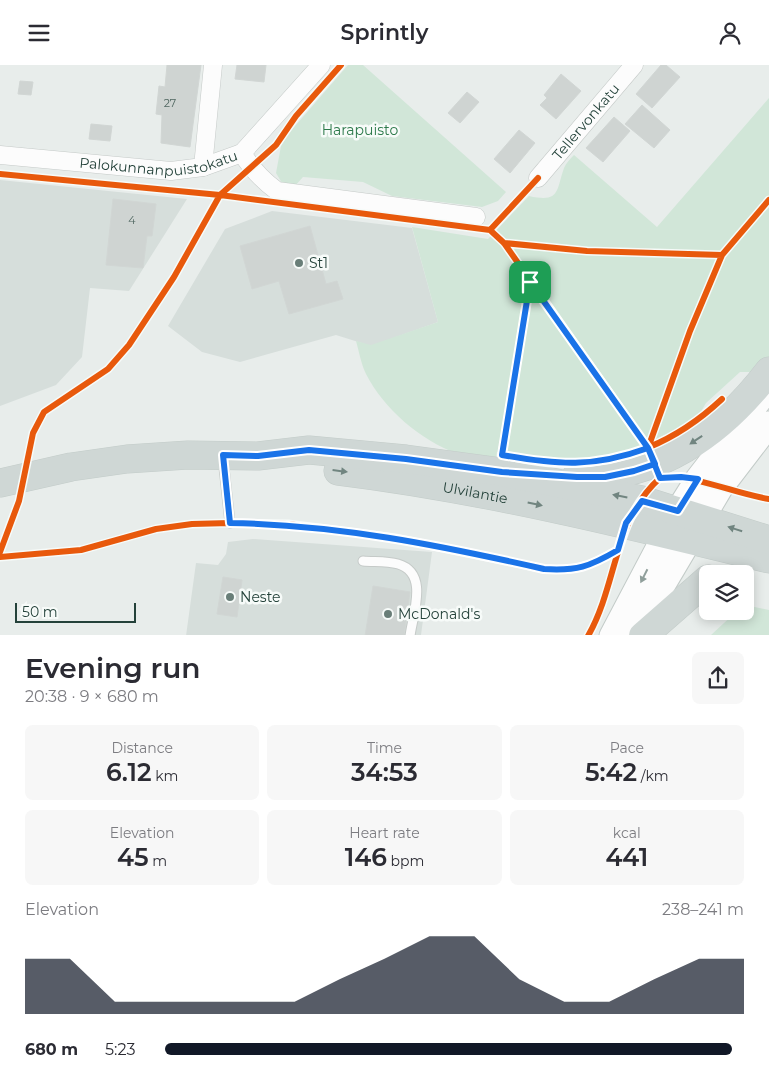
<!DOCTYPE html>
<html lang="en">
<head>
<meta charset="utf-8">
<style>
  :root { --surface:#fff; --page:#f7f7f7; --text:#2b2b33; --muted:#7c7c81; --accent:#111827 }
  body { margin:0; font-family:Montserrat,sans-serif; background:var(--page); color:var(--text); height:100vh; display:flex; flex-direction:column; font-size:19px; white-space:nowrap }
  * { box-sizing:border-box; margin:0 }
  p { font-size:16px; color:var(--muted) }
  .icon { flex:none; width:28px; height:28px; fill:none; stroke:currentColor; stroke-width:2; stroke-linecap:round; stroke-linejoin:round }
  .map { position:relative; height:570px; overflow:hidden }
  .panel { display:flex; flex-direction:column; background:var(--surface); flex:1 }
  .panel>* { flex:none }
  .buttons { position:absolute; left:699px; top:500px; display:grid; gap:10px }
  .buttons a { display:grid; place-items:center; width:55px; height:55px; border-radius:8px; background:var(--surface); box-shadow:0 2px 12px #0003; font-size:25px }
  .scale { position:absolute; left:15px; bottom:12px; width:121px; box-sizing:border-box; padding-left:5px; border:2px solid #24423a; border-top:0; font-size:14px; line-height:18px; white-space:nowrap; color:#24423a; -webkit-text-stroke:4px #f7fbf9; paint-order:stroke }
  .pin { position:absolute; display:grid; place-items:center; width:42px; height:42px; color:#fff; margin:-21px; border-radius:10px; box-shadow:0 2px 8px #0006 }
  .round { display:grid; place-items:center; flex:none; width:52px; height:52px; border-radius:8px; background:var(--page) }
  .summary { display:flex; align-items:center; justify-content:space-between; height:85px; padding:0 25px }
  h1 { font-size:28px; font-weight:600; line-height:38px }
  .stats { display:grid; grid-template-columns:repeat(3,1fr); gap:8px; height:85px; padding:5px 25px }
  .stats div { display:grid; align-content:center; border-radius:8px; background:var(--page); text-align:center }
  .stats b { font-size:25px; font-weight:600 }
  .stats small { font-size:14px; font-weight:400 }
  .stats p { font-size:14px }
  .chart { height:140px; padding:10px 25px }
  .chart p { display:flex; justify-content:space-between }
  .chart svg { width:100%; height:90px; margin-top:5px; fill:var(--accent); opacity:.7 }
  ul { padding:0 25px; list-style:none; font-size:16px }
  li { display:grid; grid-template-columns:80px 60px 1fr; align-items:center; height:38px }
  li i { height:12px; border-radius:6px; background:var(--accent) }
  header { display:flex; justify-content:space-between; align-items:center; height:65px; padding:0 25px; background:var(--surface); font-size:22px; font-weight:600 }
  .map>svg:first-child { display:block }
</style>
</head>
<body>
<header><svg class="icon" aria-label="menu" viewBox="0 0 24 24"><path d="M4 6h16M4 12h16M4 18h16"/></svg>Sprintly<svg class="icon" aria-label="person" viewBox="0 0 24 24"><circle cx="12" cy="8" r="4"/><path d="M4 21q1-7 8-7t8 7"/></svg></header>
<div class="map">
<svg width="769" height="571" viewBox="0 0 769 571">
  <rect width="100%" height="100%" fill="#e8edeb"/>
  <path fill="#d6dedb" d="M 0,115 L 187,134 L 129,226 L 90,223 L 82,292 L 56,320 L 0,341 Z
    M 272,146 L 412,163 L 438,257 L 371,281 L 336,270 L 240,297 L 202,287 L 168,261 L 225,164 Z
    M 253,474 L 432,487 L 421,570 L 186,571 L 196,498 L 218,500 L 226,489 L 228,477 Z"/>
  <path fill="#d1e6d8" d="M 348,0 L 363,0 L 506,127 L 498,136 L 482,142 L 392,131 L 363,117 L 303,112 L 294,122 L 282,118 L 276,108 L 281,81 L 289,68 Z
    M 769,33 L 769,293 L 754,307 L 740,307 L 706,338 L 699,350 L 678,364 L 624,389 L 588,395 L 550,395 L 497,387 L 496,394 C 484,393 469,393 458,389 C 420,375 384,344 366,309 C 361,299 359,286 356,276 L 371,280 L 438,257 L 412,162 L 488,174 L 529,131 C 560,138 556,126 564,103 C 566,98 570,94 574,90 L 657,162 Z
    M 745,540 L 769,545 L 769,570 L 711,570 L 737,546 L 745,546 Z"/>
  <path fill="#cfd4d2" stroke="#d1d6d4" d="M 167,0 L 201,0 L 190,82 L 161,78 L 162,50 L 156,49 L 159,21 L 165,22 Z
    M 237,0 L 266,0 L 264,17 L 235,14 Z
    M 661,0 L 666,0 L 680,12 L 652,43 L 636,29 Z
    M 561,9 L 581,26 L 556,54 L 540,40 L 547,33 L 544,30 Z
    M 20,16 L 33,17 L 31,30 L 18,29 Z
    M 467,27 L 479,37 L 460,58 L 448,48 Z
    M 642,40 L 670,65 L 654,83 L 625,59 Z
    M 614,52 L 630,66 L 603,97 L 586,83 Z
    M 91,59 L 112,61 L 110,76 L 89,74 Z
    M 519,65 L 535,78 L 510,108 L 494,94 Z
    M 113,134 L 156,139 L 152,171 L 147,171 L 143,203 L 106,200 Z
    M 310,161 L 326,219 L 337,216 L 343,234 L 289,249 L 279,216 L 252,224 L 240,181 Z
    M 223,512 L 242,515 L 237,552 L 217,549 Z
    M 373,521 L 410,527 L 404,571 L 365,571 Z"/>
  <g fill="none" stroke-linecap="round" stroke-linejoin="round">
    <defs>
      <path id="lane" d="M 223,393 L 230,458
        M 363,496 C 374,497 387,496 398,499 C 429,508 413,548 410,571"/>
      <g id="street">
        <path d="M 242,88 L 321,0"/>
        <path id="s1" d="M 0,90 L 171,106 L 203,102 L 242,88 C 251,103 262,115 277,126 L 476,152"/>
        <path d="M 203,102 L 213,0"/>
        <path id="s2" d="M 538,113 L 634,0"/>
      </g>
      <path id="secondary" d="M 612,571 L 678,446 L 698,414 L 763,330
        M 629,571 L 659,526 L 720,423 L 769,359"/>
      <g id="primary">
        <path id="s3" d="M 338,406 C 484,424 626,459 769,494"/>
        <path d="M 576,412 C 657,414 721,369 769,306"/>
        <path d="M 0,418 L 71,402 L 127,394 L 188,390 L 258,391 L 309,385 L 406,394 L 502,407 L 642,435 L 769,475"/>
        <path d="M 643,571 L 708,514"/>
      </g>
    </defs>
    <use href="#lane" stroke="#c5cac8" stroke-width="11"/>
    <use href="#street" stroke="#c5cac8" stroke-width="19"/>
    <use href="#secondary" stroke="#c3cbc8" stroke-width="27"/>
    <use href="#primary" stroke="#c3ccc9" stroke-width="29"/>
    <use href="#lane" stroke="#fcfcfc" stroke-width="9"/>
    <use href="#street" stroke="#fcfcfc" stroke-width="18"/>
    <use href="#secondary" stroke="#fcfcfc" stroke-width="25"/>
    <use href="#primary" stroke="#cfd7d5" stroke-width="28"/>
    <defs>
      <path id="cycleway" d="M 0,109 L 220,130 L 490,165 L 504,178 L 648,383 L 690,266 L 722,190 L 769,135
        M 490,165 L 538,113
        M 504,178 L 587,186 L 722,190
        M 530,217 L 502,390 C 518,393 535,397 551,398 C 617,402 674,379 722,334
        M 648,383 L 660,413 C 699,410 731,428 769,434
        M 0,487 L 19,436 L 33,368 L 44,347 L 108,304 L 129,280 L 174,212 L 220,130 L 276,80 L 296,51 L 341,0
        M 0,492 L 81,485 L 156,464 L 192,459 L 230,458 L 288,459 L 395,473 L 544,504 C 577,506 589,502 617,485
        M 588,571 C 618,518 613,455 660,413"/>
    </defs>
    <use href="#cycleway" stroke="#f7fbf9" stroke-width="9"/>
    <use href="#cycleway" stroke="#e8590c" stroke-width="6"/>
  </g>
  <defs><path id="oneway-solid" d="M-6-.8H1V-3.2L6.5 0L1 3.2V.8H-6Z" transform="scale(1.25)"/></defs>
  <g fill="#718580">
    <use href="#oneway-solid" transform="translate(696 375) rotate(146)"/>
    <use href="#oneway-solid" transform="translate(340 406) rotate(7)"/>
    <use href="#oneway-solid" transform="translate(620 431) rotate(-169)"/>
    <use href="#oneway-solid" transform="translate(535 439) rotate(12)"/>
    <use href="#oneway-solid" transform="translate(735 464) rotate(-163)"/>
  </g>
  <use fill="#909f9b" href="#oneway-solid" transform="translate(644 511) rotate(117)"/>
  <g fill="none" stroke-linecap="round" stroke-linejoin="round">
    <defs>
      <path id="route" d="M 530,217 L 648,383 L 655,399 L 634,406 L 605,412 L 577,412 L 502,407 L 406,394 L 309,385 L 258,391 L 223,390 L 230,458 C 339,460 438,480 544,504 C 577,506 589,502 618,485 L 626,458 L 642,436 L 678,446 L 698,414 L 681,412 L 660,413 L 648,383 C 593,403 558,400 502,390 L 530,217"/>
    </defs>
    <use href="#route" stroke="#fff" stroke-width="10"/>
    <use href="#route" stroke="#1a73e8" stroke-width="6"/>
  </g>
  <g fill="#697e78" stroke="#f7fbf9" stroke-width="2">
    <circle cx="299" cy="198" r="5"/>
    <circle cx="230" cy="532" r="5"/>
    <circle cx="388" cy="549" r="5"/>
  </g>
  <g text-anchor="middle" dominant-baseline="central" stroke-width="5" stroke-linejoin="round" paint-order="stroke">
    <g font-size="11" fill="#506761">
      <text x="170" y="38">27</text>
      <text x="132" y="155">4</text>
    </g>
    <g font-size="14" fill="#24423a" stroke="#f7fbf9">
      <text stroke="none"><textPath href="#s2" startOffset="74">Tellervonkatu</textPath></text>
      <text stroke="none"><textPath href="#s1" startOffset="160">Palokunnanpuistokatu</textPath></text>
      <text stroke="none"><textPath href="#s3" startOffset="139">Ulvilantie</textPath></text>
    </g>
    <g font-size="14" fill="#2d7a4b" stroke="#f7fbf9">
      <text x="360" y="65">Harapuisto</text>
    </g>
    <g font-size="14" fill="#24423a" stroke="#f7fbf9" text-anchor="start">
      <text x="309" y="198">St1</text>
      <text x="240" y="532">Neste</text>
      <text x="398" y="549">McDonald's</text>
    </g>
  </g>
</svg>
<div class="buttons">
<a><svg class="icon" aria-label="layers" viewBox="0 0 24 24"><path d="M12 4l9 5-9 5-9-5zM3 14l9 5 9-5"/></svg></a>
</div>
<div class="scale">50 m</div>
<div class="pin" style="left:530px;top:217px;background:#1e9e55"><svg class="icon" aria-label="arrive" viewBox="0 0 24 24"><path d="M6 21V4h12l-3 4 3 4H6"/></svg></div>
</div>
<section class="panel">
<div class="summary"><div><h1>Evening run</h1><p>20:38 · 9 × 680 m</p></div><a class="round"><svg class="icon" aria-label="share" viewBox="0 0 24 24"><path d="M12 15V3M7 8l5-5 5 5M5 13v7h14v-7"/></svg></a></div>
<div class="stats">
<div><p>Distance</p><b>6.12<small> km</small></b></div>
<div><p>Time</p><b>34:53</b></div>
<div><p>Pace</p><b>5:42<small> /km</small></b></div>
</div>
<div class="stats">
<div><p>Elevation</p><b>45<small> m</small></b></div>
<div><p>Heart rate</p><b>146<small> bpm</small></b></div>
<div><p>kcal</p><b>441</b></div>
</div>
<div class="chart"><p><span>Elevation</span>238–241 m</p>
<svg viewBox="0 0 160 44" preserveAspectRatio="none"><path d="M0 44V17L10 17L20 38L30 38L40 38L50 38L60 38L70 27L80 17L90 6L100 6L110 27L120 38L130 38L140 27L150 17L160 17V44z"/></svg>
</div>
<ul>
<li><b>680 m</b>5:23<i style="width:98%"></i></li>
</ul>
</section>
</body>
</html>
